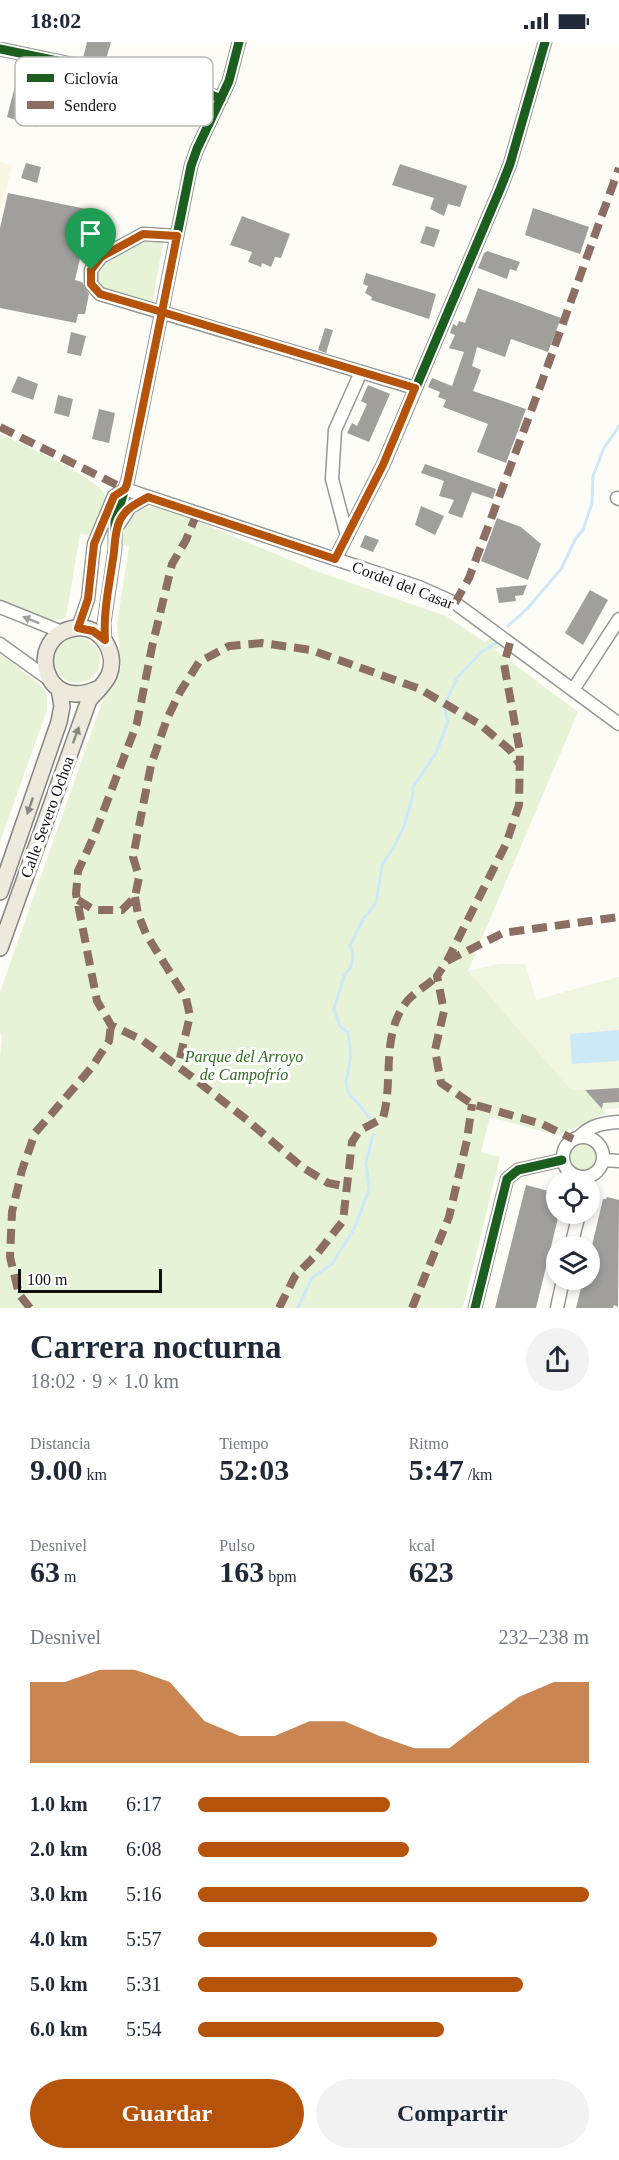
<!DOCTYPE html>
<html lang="es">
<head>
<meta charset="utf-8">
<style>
  :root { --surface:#fff; --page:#f2f2f3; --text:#1f2937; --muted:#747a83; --accent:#b45309 }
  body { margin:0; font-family:Georgia,serif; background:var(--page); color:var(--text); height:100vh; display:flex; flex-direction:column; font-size:22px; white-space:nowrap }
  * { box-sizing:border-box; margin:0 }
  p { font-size:20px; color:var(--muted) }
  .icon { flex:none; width:33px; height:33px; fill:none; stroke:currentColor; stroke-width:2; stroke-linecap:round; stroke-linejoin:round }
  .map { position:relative; height:1266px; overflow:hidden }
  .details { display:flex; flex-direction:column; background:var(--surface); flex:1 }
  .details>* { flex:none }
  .controls { position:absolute; left:546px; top:1128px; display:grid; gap:12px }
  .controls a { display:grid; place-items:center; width:54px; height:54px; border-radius:50%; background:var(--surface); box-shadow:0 3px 9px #0003; font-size:30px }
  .scale { position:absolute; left:18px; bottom:15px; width:144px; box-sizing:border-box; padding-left:6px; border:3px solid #111; border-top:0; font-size:16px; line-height:21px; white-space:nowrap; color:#111; -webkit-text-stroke:4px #fff; paint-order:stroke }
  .pin { position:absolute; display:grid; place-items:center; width:51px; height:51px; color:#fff; margin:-62px -26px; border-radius:50% 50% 50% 0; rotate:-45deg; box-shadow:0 0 6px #0007 }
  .pin .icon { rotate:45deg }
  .round { display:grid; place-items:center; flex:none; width:63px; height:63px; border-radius:32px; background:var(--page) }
  .overview { display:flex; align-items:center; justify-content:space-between; height:102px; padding:0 30px }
  h1 { font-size:33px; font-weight:700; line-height:45px }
  .stats { display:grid; grid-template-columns:repeat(3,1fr); gap:9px; height:102px; padding:6px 30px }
  .stats div { display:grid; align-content:center }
  .stats b { font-size:30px; font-weight:700 }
  .stats small { font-size:16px; font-weight:400 }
  .stats p { font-size:16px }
  .chart { height:168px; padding:12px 30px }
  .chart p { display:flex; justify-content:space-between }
  .chart svg { width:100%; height:108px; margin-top:6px; fill:var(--accent); opacity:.7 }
  .cta { display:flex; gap:12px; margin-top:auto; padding:12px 30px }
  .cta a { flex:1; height:69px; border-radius:36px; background:var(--accent); color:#fff; font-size:24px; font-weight:700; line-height:69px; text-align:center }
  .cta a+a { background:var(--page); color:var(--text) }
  ul { padding:0 30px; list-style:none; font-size:20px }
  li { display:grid; grid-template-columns:96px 72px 1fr; align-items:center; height:45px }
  li i { height:15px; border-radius:8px; background:var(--accent) }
  .status { display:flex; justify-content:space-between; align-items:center; height:42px; padding:0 30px; background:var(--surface); direction:ltr }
  .status svg { height:16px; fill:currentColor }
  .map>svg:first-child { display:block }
</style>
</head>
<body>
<div class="status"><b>18:02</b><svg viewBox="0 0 49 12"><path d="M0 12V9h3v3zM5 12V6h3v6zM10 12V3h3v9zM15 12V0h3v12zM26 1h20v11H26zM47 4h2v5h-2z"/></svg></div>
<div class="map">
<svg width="619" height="1266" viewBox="0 0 619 1266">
  <rect width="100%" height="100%" fill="#fdfcf7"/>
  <path fill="#f9f7e4" d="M 0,120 L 12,123 L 0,172 Z"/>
  <path fill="#e7f3d7" d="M 147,199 L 163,201 L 152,262 L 106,249 L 99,244 L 96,230 L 117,214 Z
    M 0,392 C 19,401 102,437 106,455 C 108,467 97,483 91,493 L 80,492 L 66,575 C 46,586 19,566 0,558 Z
    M 152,464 L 182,473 L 319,530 L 446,574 L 485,600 L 491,595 L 500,605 L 495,608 L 578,670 L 468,929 L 501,922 L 525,922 L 536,958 L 619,935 L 602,1067 L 606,1072 C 593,1074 595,1077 585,1082 C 575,1087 567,1086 559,1094 L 490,1075 L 481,1110 L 500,1115 L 463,1266 L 0,1266 L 0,1014 L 2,995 L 0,990 L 0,950 L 104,655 L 121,626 L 117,582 L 129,504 L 119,503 C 122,483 132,468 152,464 Z
    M54 618a23 23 0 1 1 46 0a23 23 0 1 1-46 0Z
    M 0,612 L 42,644 L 47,654 L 47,668 L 0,800 Z
    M568 1115a15 15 0 1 1 30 0a15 15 0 1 1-30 0Z"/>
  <path fill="#f0f6e1" d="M 501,922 L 525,922 L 536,958 L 619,935 L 619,1066 L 606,1067 L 606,1072 L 585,1048 L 571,1048 L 468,929 Z"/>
  <path fill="#cde8f7" d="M 619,988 L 619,1019 L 572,1022 L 570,992 Z"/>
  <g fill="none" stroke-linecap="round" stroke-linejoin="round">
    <path stroke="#cde8f7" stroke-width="3" d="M 508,584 L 527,567 L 561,527 L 576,496 L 583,488 L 592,461 L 593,434 L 604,406 L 619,384
      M 370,1076 L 348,1050 L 346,1040 L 351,1013 L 348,991 L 340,984 L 334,967 L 344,934 L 351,925 L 353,914 L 350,903 L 363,877 L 376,861 L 382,823 L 395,803 L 404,784 L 412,757 L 413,745 L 436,711 L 448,680 L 444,664 L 457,636 L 481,610 L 496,601
      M 298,1266 L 312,1236 L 332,1222 L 355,1185 L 369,1147 L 366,1121 L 373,1093"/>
  </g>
  <path fill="#a19f9c" d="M 87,0 L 111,0 L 105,21 L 83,16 Z
    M 21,21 L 59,29 L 53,52 L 42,50 L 37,68 L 42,69 L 37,85 L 7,75 Z
    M 26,121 L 41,125 L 37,141 L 21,136 Z
    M 400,122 L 467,144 L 460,165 L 448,162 L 444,174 L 430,167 L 434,156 L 392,143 Z
    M 8,151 L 91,168 L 75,238 L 82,240 L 89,252 L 85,272 L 78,272 L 76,281 L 0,266 L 0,186 Z
    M 533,166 L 589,185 L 580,212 L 525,193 Z
    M 242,174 L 290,192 L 281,216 L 275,215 L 271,225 L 262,221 L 261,225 L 248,220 L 252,210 L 230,203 Z
    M 426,184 L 440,188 L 434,205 L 420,201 Z
    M 487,209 L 520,220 L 516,229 L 510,227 L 507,237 L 478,226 L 484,211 Z
    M 366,231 L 436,252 L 429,277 L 371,258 L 372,255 L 365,251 L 368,244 L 363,242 Z
    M 478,246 L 561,276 L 548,310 L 511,297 L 505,315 L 477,305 L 472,324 L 481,328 L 473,349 L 526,367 L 506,421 L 477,410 L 488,382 L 443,365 L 446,358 L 438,355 L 440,350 L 428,345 L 432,336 L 452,344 L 464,310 L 449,306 L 455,293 L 450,291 L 453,282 L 457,284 L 459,279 L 465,281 Z
    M 325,286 L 333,288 L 326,311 L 318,308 Z
    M 71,290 L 86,294 L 81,314 L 67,311 Z
    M 18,334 L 38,342 L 33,358 L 11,350 Z
    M 368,343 L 390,352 L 369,400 L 347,391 L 352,381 L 357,384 L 367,362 L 361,359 Z
    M 58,353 L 73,357 L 69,375 L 54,371 Z
    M 99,367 L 115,371 L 109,401 L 92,397 Z
    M 425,422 L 496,447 L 493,457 L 472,450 L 462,476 L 448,471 L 454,458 L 439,454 L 444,439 L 421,431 Z
    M 421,464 L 444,474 L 435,493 L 415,483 Z
    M 497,476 L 521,485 L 541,502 L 528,538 L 481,519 Z
    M 365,493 L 379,498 L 373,510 L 360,505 Z
    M 527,543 L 523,553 L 515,554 L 516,559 L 499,561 L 496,546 Z
    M 590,548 L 608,558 L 583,603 L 565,591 Z
    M 619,1046 L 619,1060 L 603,1061 L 602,1067 L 585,1048 Z
    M 526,1143 L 556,1151 L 556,1172 L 559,1172 L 547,1221 L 536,1266 L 495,1266 Z
    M 607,1155 L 619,1158 L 618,1265 L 614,1263 L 613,1266 L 576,1266 L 583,1238 L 590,1238 L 590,1212 L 603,1157 L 606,1157 Z"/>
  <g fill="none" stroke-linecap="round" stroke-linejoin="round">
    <defs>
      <path id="minor" d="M 0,7 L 205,50 L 221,57
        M 177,194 L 143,192 L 101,215 L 91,228 L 91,242 L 100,252 L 415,346
        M 125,447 L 419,545 L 455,561 L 619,682
        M 617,456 L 619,457
        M 119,482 L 130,465 L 148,455
        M 347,494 L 332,437 L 335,388 L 361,330
        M 335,517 L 383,423 L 501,145 L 510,122 L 545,0
        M 0,565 L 62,590
        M 78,586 L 88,557 L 94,502 L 114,454 L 125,447
        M 105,598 L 104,581 L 115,507 L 115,479 L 128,437 L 191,124 L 197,107 L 229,39 L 239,0
        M 0,602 L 50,638
        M 573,648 L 619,577
        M563 1115a20 20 0 1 1 40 0a20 20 0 1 1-40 0Z
        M 579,1095 C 591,1083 603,1081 619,1080
        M 603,1118 L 619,1119
        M 571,1204 L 579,1172
        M 475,1266 L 507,1137 L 518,1128 L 562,1118
        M 557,1266 L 563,1238"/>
      <path id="major" d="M 0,850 L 59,680 L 62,664 L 59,647
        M 0,906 L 89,658 C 95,651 105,642 109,633 C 118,611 101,583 76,586 C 25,592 41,674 99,646"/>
    </defs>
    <use href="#minor" stroke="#979795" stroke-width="15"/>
    <use href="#major" stroke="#858482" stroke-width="18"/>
    <use href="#minor" stroke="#fffffe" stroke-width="12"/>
    <use href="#major" stroke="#ede9dc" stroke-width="15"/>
    <path stroke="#8d6e63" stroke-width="8" stroke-dasharray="15 8" stroke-linecap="butt" d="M 0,385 L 125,447
      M 197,471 L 186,498 L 172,522 L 152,605 L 137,681 L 94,794 L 78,829 L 76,852 L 97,959 L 111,983 L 142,998 L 192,1035 L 247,1078 L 302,1125 L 328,1141 L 348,1145
      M 455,561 L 469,536 L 540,345 L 619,126
      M 510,601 L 504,622 L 520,710 L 519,763 L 506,802 L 447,919 L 437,934 L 444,969 L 435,1008 L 441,1041 L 472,1062 L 542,1082 L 573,1097
      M 135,855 L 138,872 L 146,892 L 186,956 L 190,974 L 178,1024
      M 78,858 L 94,868 L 122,868 L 135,855 L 139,835 L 133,815 L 151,723 L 167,677 L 180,650 L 199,620 L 229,604 L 262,601 L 311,608 L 420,647 L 481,683 L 510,708 L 520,723
      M 447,919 L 503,891 L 619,875
      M 30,1266 L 19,1252 L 10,1215 L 12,1170 L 22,1128 L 35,1091 L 92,1025 L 109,999 L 111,983
      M 279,1266 L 295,1234 L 317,1212 L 343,1179 L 352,1100 L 359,1089 L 383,1076 C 394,1038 380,991 408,958 C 415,950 428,943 437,934
      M 412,1266 L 449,1175 L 467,1098 L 472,1062"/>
    <defs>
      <path id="cycleway" d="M 0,7 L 205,50 L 221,57
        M 335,517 L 383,423 L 501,145 L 510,122 L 545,0
        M 105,598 L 104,581 L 115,507 L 115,479 L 128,437 L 191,124 L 197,107 L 229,39 L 239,0
        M 475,1266 L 507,1137 L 518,1128 L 562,1118"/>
    </defs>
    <use href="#cycleway" stroke="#fff" stroke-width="13"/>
    <use href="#cycleway" stroke="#1b5e20" stroke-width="9"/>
  </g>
  <defs><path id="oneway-solid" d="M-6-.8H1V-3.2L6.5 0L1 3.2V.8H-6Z" transform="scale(1.5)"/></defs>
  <use fill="#a0a09f" href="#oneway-solid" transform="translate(31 578) rotate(-158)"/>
  <g fill="#8a8881">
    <use href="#oneway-solid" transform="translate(76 693) rotate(-70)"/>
    <use href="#oneway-solid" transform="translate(30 764) rotate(109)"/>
  </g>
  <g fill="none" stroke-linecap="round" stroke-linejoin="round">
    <defs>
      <path id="route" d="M 91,228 L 91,242 L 100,252 L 162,270 L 127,442 L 125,447 L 114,454 L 94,502 L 88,557 L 78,586 L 93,589 L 105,598 C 103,568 110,540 114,510 C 115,499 115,489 120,478 C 126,466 137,461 148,455 L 335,517 L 383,423 L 415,346 L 162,270 L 177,194 L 143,192 L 101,215 L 91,228"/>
    </defs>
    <use href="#route" stroke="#fff" stroke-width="12"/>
    <use href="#route" stroke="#b45309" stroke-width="8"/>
  </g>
  <g text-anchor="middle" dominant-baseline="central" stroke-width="6" stroke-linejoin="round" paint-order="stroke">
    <g font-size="16" fill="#111" stroke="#fff">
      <text transform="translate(403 543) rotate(21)">Cordel del Casar</text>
      <text transform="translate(47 775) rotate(-70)">Calle Severo Ochoa</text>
    </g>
    <g font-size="16" font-style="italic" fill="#2f6b1f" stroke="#fff">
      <text x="244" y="1014">Parque del Arroyo<tspan x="244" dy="18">de Campofrío</tspan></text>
    </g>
  </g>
  <rect x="15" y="15" width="198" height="69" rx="9" fill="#fff" stroke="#b8b8b8" stroke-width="1.5"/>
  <rect x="27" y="32" width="27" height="8" fill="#1b5e20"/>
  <rect x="27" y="59" width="27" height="8" fill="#8d6e63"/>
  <g font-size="16" fill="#111">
    <text x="64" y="42">Ciclovía</text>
    <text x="64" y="69">Sendero</text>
  </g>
</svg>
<div class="controls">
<a><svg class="icon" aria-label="locate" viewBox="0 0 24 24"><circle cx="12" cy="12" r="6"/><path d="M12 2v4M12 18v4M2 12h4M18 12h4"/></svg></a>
<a><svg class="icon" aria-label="layers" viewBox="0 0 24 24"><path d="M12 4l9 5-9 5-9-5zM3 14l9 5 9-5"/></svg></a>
</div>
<div class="scale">100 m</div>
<div class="pin" style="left:91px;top:228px;background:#1e9e55"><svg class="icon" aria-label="arrive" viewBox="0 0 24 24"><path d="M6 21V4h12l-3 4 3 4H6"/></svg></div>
</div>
<section class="details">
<div class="overview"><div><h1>Carrera nocturna</h1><p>18:02 · 9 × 1.0 km</p></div><a class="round"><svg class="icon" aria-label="share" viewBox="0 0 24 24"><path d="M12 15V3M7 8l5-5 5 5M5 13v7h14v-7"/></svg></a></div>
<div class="stats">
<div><p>Distancia</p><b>9.00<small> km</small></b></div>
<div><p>Tiempo</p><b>52:03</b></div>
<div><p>Ritmo</p><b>5:47<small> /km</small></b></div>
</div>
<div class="stats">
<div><p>Desnivel</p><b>63<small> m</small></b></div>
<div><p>Pulso</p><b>163<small> bpm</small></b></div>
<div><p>kcal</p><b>623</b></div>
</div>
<div class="chart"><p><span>Desnivel</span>232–238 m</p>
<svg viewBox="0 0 160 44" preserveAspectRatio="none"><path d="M0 44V11L10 11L20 6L30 6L40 11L50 27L60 33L70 33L80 27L90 27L100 33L110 38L120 38L130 27L140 17L150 11L160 11V44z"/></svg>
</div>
<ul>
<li><b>1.0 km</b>6:17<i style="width:49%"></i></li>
<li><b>2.0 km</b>6:08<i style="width:54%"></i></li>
<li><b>3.0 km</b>5:16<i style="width:100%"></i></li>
<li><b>4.0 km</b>5:57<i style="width:61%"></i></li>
<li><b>5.0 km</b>5:31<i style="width:83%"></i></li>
<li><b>6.0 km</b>5:54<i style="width:63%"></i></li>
</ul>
<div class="cta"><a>Guardar</a><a>Compartir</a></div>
</section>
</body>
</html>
